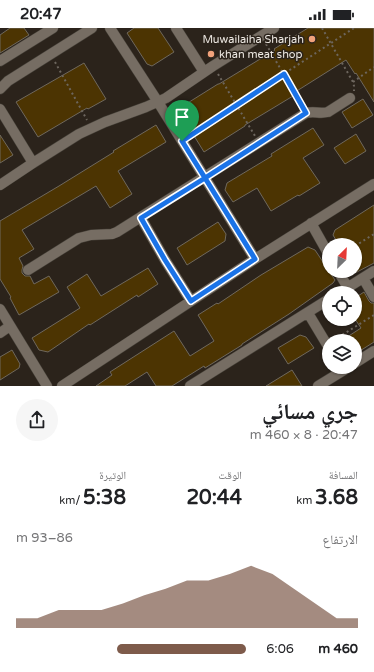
<!DOCTYPE html>
<html lang="ar">
<head>
<meta charset="utf-8">
<style>
  :root { --surface:#fff; --page:#f6f6f6; --text:#202124; --muted:#757577; --accent:#7e5b4b }
  body { margin:0; font-family:"Varela Round","Noto Naskh Arabic",sans-serif; background:var(--page); color:var(--text); direction:rtl; height:100vh; display:flex; flex-direction:column; font-size:15px; white-space:nowrap }
  * { box-sizing:border-box; margin:0 }
  p { font-size:13px; color:var(--muted) }
  .icon { flex:none; width:22px; height:22px; fill:none; stroke:currentColor; stroke-width:2; stroke-linecap:round; stroke-linejoin:round }
  .map { position:relative; height:358px; overflow:hidden; direction:ltr }
  .panel { display:flex; flex-direction:column; background:var(--surface); flex:1 }
  .panel>* { flex:none }
  .needle { width:26px; rotate:24deg }
  .tools { position:absolute; left:322px; top:210px; display:grid; gap:8px }
  .tools a { display:grid; place-items:center; width:40px; height:40px; border-radius:50%; background:var(--surface); box-shadow:0 1px 3px #0004; font-size:20px }
  .pin { position:absolute; display:grid; place-items:center; width:34px; height:34px; color:#fff; margin:-41px -17px; border-radius:50% 50% 50% 0; rotate:-45deg; box-shadow:0 0 4px #0007 }
  .pin .icon { rotate:45deg }
  .round { display:grid; place-items:center; flex:none; width:42px; height:42px; border-radius:21px; background:var(--page) }
  .headline { display:flex; align-items:center; justify-content:space-between; height:68px; padding:0 16px }
  h1 { font-size:22px; font-weight:700; line-height:30px }
  .figures { display:grid; grid-template-columns:repeat(3,1fr); gap:6px; height:68px; padding:4px 16px }
  .figures div { display:grid; align-content:center }
  .figures b { font-size:20px; font-weight:700 }
  .figures small { font-size:11px; font-weight:400 }
  .figures p { font-size:11px }
  .chart { height:112px; padding:8px 16px }
  .chart p { display:flex; justify-content:space-between }
  .chart svg { width:100%; height:72px; margin-top:4px; fill:var(--accent); opacity:.7 }
  ul { padding:0 16px; list-style:none; font-size:13px }
  li { display:grid; grid-template-columns:64px 48px 1fr; align-items:center; height:30px }
  li i { height:10px; border-radius:5px; background:var(--accent) }
  .status { display:flex; justify-content:space-between; align-items:center; height:28px; padding:0 20px; background:var(--surface); direction:ltr }
  .status svg { height:11px; fill:currentColor }
  .map>svg:first-child { display:block }
</style>
</head>
<body>
<div class="status"><b>20:47</b><svg viewBox="0 0 49 12"><path d="M0 12V9h3v3zM5 12V6h3v6zM10 12V3h3v9zM15 12V0h3v12zM26 1h20v11H26zM47 4h2v5h-2z"/></svg></div>
<div class="map">
<svg width="374" height="358" viewBox="0 0 374 358">
  <rect width="100%" height="100%" fill="#2b231b"/>
  <path fill="#4c3402" stroke="#6f685d" d="M 10,0 L 24,0 L 29,7 L 0,25 L 0,7 Z
    M 134,0 L 158,0 L 174,24 L 152,38 L 147,36 L 127,5 Z
    M 308,0 L 374,0 L 374,74 L 356,45 L 355,46 L 346,32 L 292,66 L 293,68 L 245,97 L 245,98 L 204,124 L 188,98 L 186,100 L 177,86 L 178,81 L 218,56 L 219,56 L 275,22 L 274,21 Z
    M 84,35 L 106,71 L 88,81 L 87,80 L 38,109 L 16,74 Z
    M 363,71 L 373,87 L 352,100 L 342,84 Z
    M 156,97 L 166,114 L 118,143 L 132,166 L 110,180 L 96,158 L 22,202 L 34,221 L 19,230 L 23,238 L 22,242 L 22,245 L 25,248 L 30,248 L 34,256 L 49,248 L 59,264 L 19,287 L 10,270 L 11,269 L 0,251 L 0,193 L 59,158 L 114,124 L 113,123 Z
    M 313,100 L 324,117 L 303,130 L 320,155 L 299,168 L 298,167 L 271,183 L 257,160 L 233,174 L 225,162 L 227,155 L 272,128 L 271,126 Z
    M 356,106 L 366,123 L 345,136 L 334,120 Z
    M 0,107 L 13,127 L 0,135 Z
    M 374,177 L 374,235 L 355,245 L 355,217 L 339,217 L 333,207 L 335,202 Z
    M 218,194 L 226,206 L 225,213 L 187,237 L 177,220 Z
    M 308,219 L 315,222 L 335,252 L 333,255 L 289,286 L 242,316 L 242,317 L 205,340 L 204,338 L 172,358 L 156,358 L 147,344 L 125,358 L 96,358 L 112,347 L 110,344 L 174,303 L 190,328 L 214,313 L 198,287 L 217,275 L 218,276 L 261,247 Z
    M 148,240 L 158,256 L 138,269 L 137,267 L 90,297 L 89,296 L 48,324 L 39,322 L 32,310 L 80,280 L 67,259 L 87,246 L 101,268 Z
    M 364,264 L 369,273 L 371,275 L 374,275 L 374,314 L 355,326 L 355,313 L 341,313 L 361,300 L 355,291 L 355,270 Z
    M 300,307 L 306,309 L 314,320 L 288,336 L 278,320 Z
    M 12,322 L 20,336 L 19,340 L 0,352 L 0,329 Z
    M 292,342 L 302,358 L 266,358 Z"/>
  <g fill="none" stroke-linecap="round" stroke-linejoin="round">
    <defs>
      <path id="minor" d="M 110,0 L 158,74 L 255,231
        M 176,0 L 204,44
        M 0,33 L 53,0
        M 0,61 L 8,53 L 92,0
        M 0,81 L 33,135
        M 0,157 L 33,135 L 79,106 L 105,94 L 146,79 L 166,70 L 213,38 L 274,0
        M 141,190 L 165,232 L 191,273
        M 311,195 L 329,227
        M 28,242 L 79,210 L 91,207 L 112,206 L 117,204 L 306,85 C 314,83 320,86 328,84 L 350,70
        M 338,243 L 348,260
        M 363,250 L 374,269
        M 339,265 L 374,243
        M 0,281 L 47,358
        M 308,285 L 329,320
        M 0,305 L 10,298
        M 355,335 L 374,323
        M 62,358 L 255,231 L 374,156
        M 190,358 L 329,271
        M 318,358 L 349,339"/>
    </defs>
    <use href="#minor" stroke="#47423a" stroke-width="11"/>
    <path stroke="#6d665e" stroke-width="2" stroke-dasharray="2 3" stroke-linecap="butt" d="M 322,0 L 353,54 L 354,58 L 354,63
      M 266,16 L 302,78
      M 55,34 L 87,92
      M 218,46 L 255,108
      M 353,54 L 374,39
      M 189,108 L 354,0
      M 355,218 L 374,206
      M 334,312 L 374,287"/>
    <use href="#minor" stroke="#766d63" stroke-width="10"/>
  </g>
  <g fill="none" stroke-linecap="round" stroke-linejoin="round">
    <defs>
      <path id="route" d="M 182,113 L 205,150 L 141,190 L 165,232 L 191,273 L 255,231 L 205,150 L 306,85 L 284,46 L 182,113"/>
    </defs>
    <use href="#route" stroke="#fff" stroke-width="8"/>
    <use href="#route" stroke="#1a73e8" stroke-width="5"/>
  </g>
  <g fill="#f1a27b" stroke="#2b231b" stroke-width="1.5">
    <circle cx="312" cy="11" r="4"/>
    <circle cx="211" cy="26" r="4"/>
  </g>
  <g text-anchor="middle" dominant-baseline="central" stroke-width="3" stroke-linejoin="round" paint-order="stroke">
    <g font-size="11" fill="#ede8e2" stroke="#2b231b" text-anchor="end">
      <text x="304" y="11">Muwailaiha Sharjah</text>
      <text x="219" y="26" text-anchor="start">khan meat shop</text>
    </g>
  </g>
</svg>
<div class="tools">
<a><svg class="needle" viewBox="-14 -14 28 28"><path d="M0-13l5 13h-10z" fill="#e53935"/><path d="M0 13l5-13h-10z" fill="#757577"/></svg></a>
<a><svg class="icon" aria-label="locate" viewBox="0 0 24 24"><circle cx="12" cy="12" r="6"/><path d="M12 2v4M12 18v4M2 12h4M18 12h4"/></svg></a>
<a><svg class="icon" aria-label="layers" viewBox="0 0 24 24"><path d="M12 4l9 5-9 5-9-5zM3 14l9 5 9-5"/></svg></a>
</div>
<div class="pin" style="left:182px;top:113px;background:#1e9e55"><svg class="icon" aria-label="arrive" viewBox="0 0 24 24"><path d="M6 21V4h12l-3 4 3 4H6"/></svg></div>
</div>
<section class="panel">
<div class="headline"><div><h1>جري مسائي</h1><p>20:47 · 8 × 460 m</p></div><a class="round"><svg class="icon" aria-label="share" viewBox="0 0 24 24"><path d="M12 15V3M7 8l5-5 5 5M5 13v7h14v-7"/></svg></a></div>
<div class="figures">
<div><p>المسافة</p><b>3.68<small> km</small></b></div>
<div><p>الوقت</p><b>20:44</b></div>
<div><p>الوتيرة</p><b>5:38<small> /km</small></b></div>
</div>
<div class="chart"><p><span>الارتفاع</span>86–93 m</p>
<svg viewBox="0 0 160 44" preserveAspectRatio="none"><path d="M0 44V38L10 38L20 33L30 33L40 33L50 29L60 24L70 20L80 15L90 15L100 11L110 6L120 11L130 20L140 29L150 38L160 38V44z"/></svg>
</div>
<ul>
<li><b>460 m</b>6:06<i style="width:56%"></i></li>
</ul>
</section>
</body>
</html>
